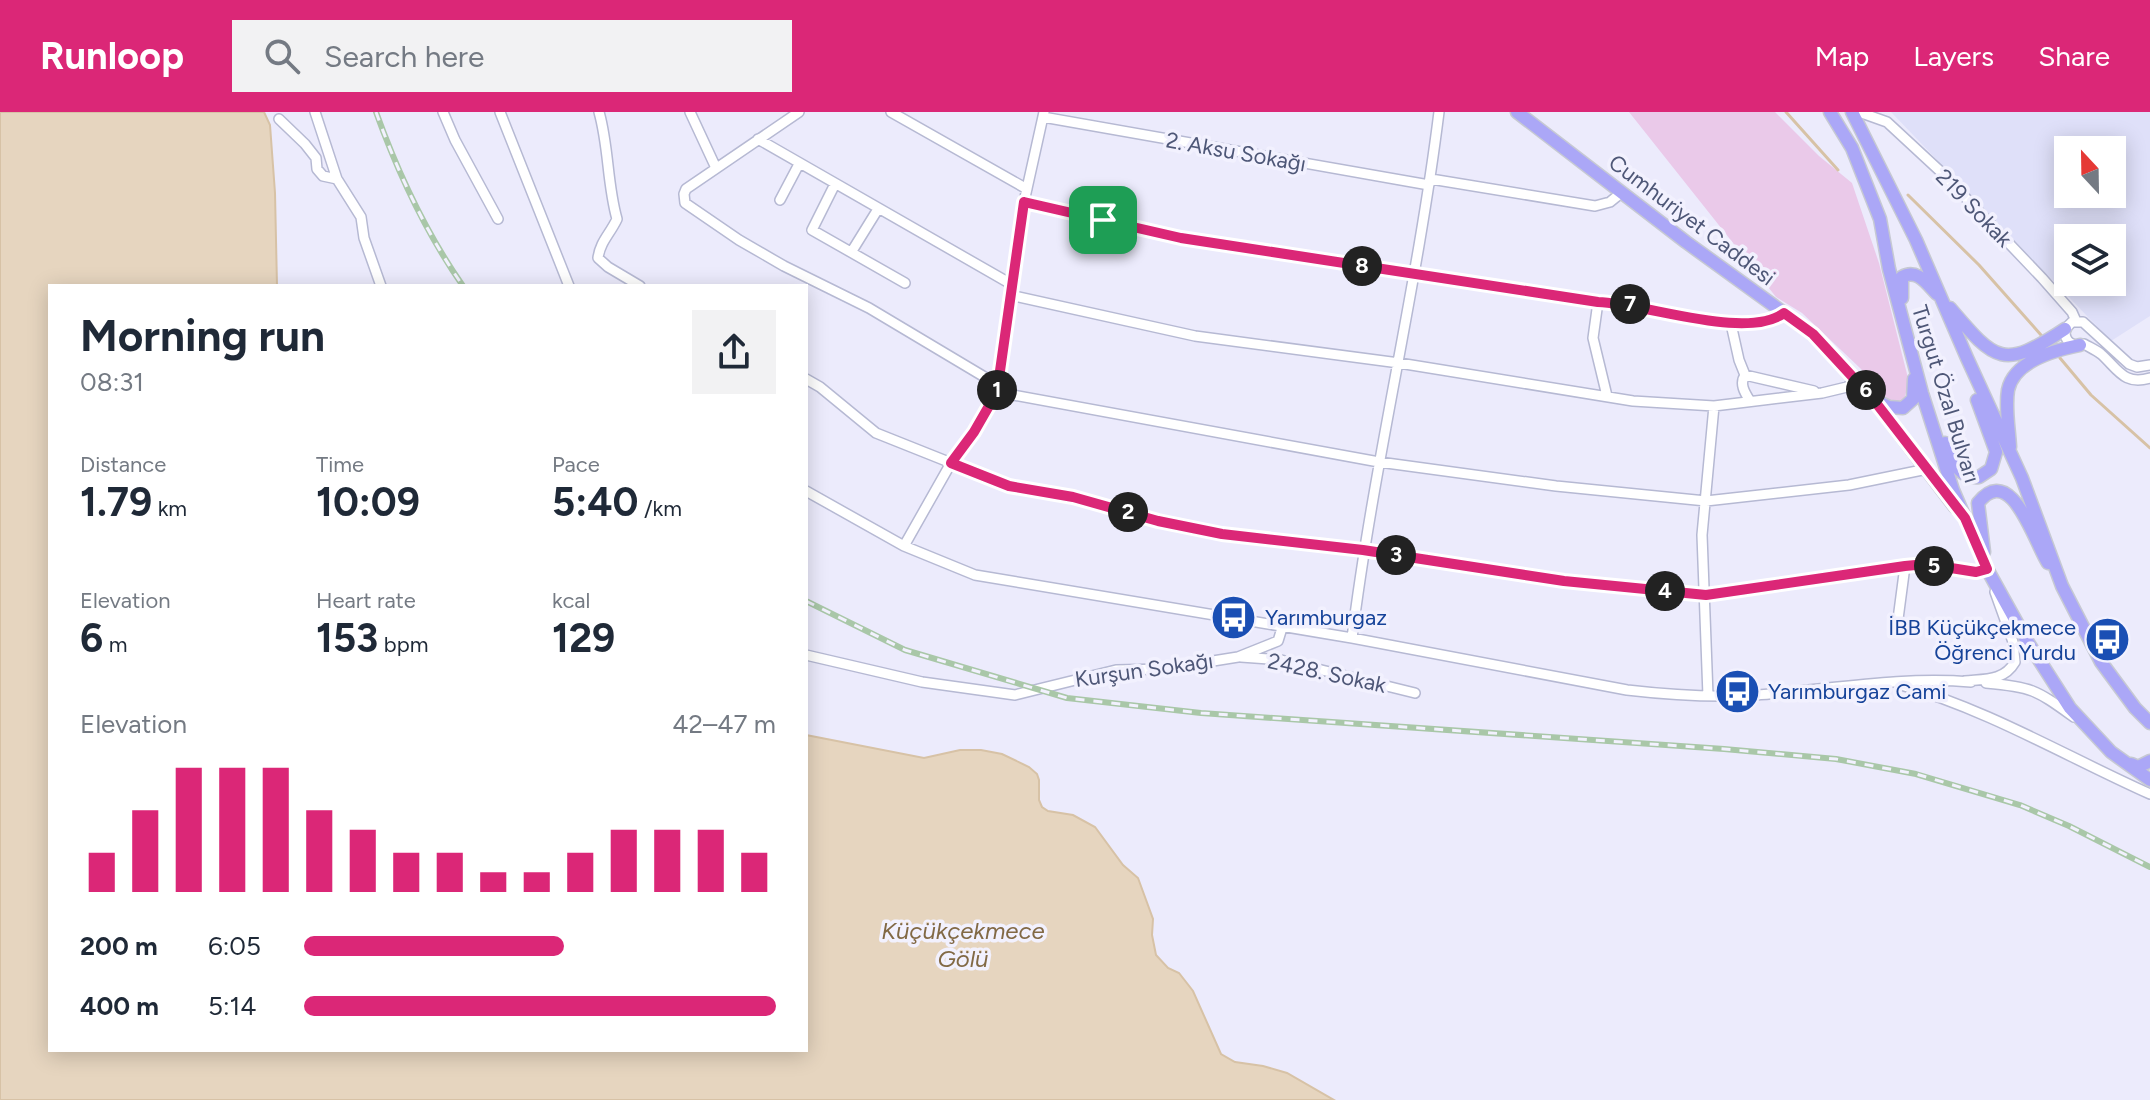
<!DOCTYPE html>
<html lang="en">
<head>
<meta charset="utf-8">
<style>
  :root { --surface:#fff; --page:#f2f2f3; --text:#1f2937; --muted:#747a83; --accent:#db2777 }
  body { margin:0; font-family:Figtree,sans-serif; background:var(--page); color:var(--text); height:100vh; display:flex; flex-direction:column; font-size:30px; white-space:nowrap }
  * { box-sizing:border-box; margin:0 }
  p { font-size:26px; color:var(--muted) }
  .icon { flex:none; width:44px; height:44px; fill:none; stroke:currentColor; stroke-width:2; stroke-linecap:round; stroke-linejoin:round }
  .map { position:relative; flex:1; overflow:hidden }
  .panel { position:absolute; left:48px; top:172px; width:760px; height:768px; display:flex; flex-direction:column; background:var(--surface); border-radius:0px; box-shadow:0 4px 20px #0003 }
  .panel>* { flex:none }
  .needle { width:52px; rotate:338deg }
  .buttons { position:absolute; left:2054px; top:24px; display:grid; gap:16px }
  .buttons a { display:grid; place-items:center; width:72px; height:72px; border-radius:0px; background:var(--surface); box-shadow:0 4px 20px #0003; font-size:40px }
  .pin { position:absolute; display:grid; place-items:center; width:68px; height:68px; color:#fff; margin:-34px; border-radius:16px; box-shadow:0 4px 12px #0006 }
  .km { position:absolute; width:40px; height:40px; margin:-20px; border-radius:50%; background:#222; color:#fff; font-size:22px; line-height:40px; text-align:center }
  .round { display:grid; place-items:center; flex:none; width:84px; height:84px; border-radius:0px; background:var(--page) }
  .summary { display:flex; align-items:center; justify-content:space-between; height:136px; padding:0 32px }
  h1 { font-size:44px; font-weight:700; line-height:60px }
  .stats { display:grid; grid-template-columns:repeat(3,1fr); gap:12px; height:136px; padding:8px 32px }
  .stats div { display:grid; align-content:center }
  .stats b { font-size:40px; font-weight:700 }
  .stats small { font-size:22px; font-weight:400 }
  .stats p { font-size:22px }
  .chart { height:224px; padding:16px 32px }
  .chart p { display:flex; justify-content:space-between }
  .chart svg { width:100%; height:144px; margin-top:8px; stroke:var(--accent); stroke-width:6 }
  ul { padding:0 32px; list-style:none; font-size:26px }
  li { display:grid; grid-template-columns:128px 96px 1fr; align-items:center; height:60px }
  li i { height:20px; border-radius:10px; background:var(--accent) }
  header { display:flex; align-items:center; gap:48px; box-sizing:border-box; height:112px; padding:0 40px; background:var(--accent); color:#fff }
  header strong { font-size:38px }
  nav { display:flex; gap:44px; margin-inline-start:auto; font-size:28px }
  .search { width:560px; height:72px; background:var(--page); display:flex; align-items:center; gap:20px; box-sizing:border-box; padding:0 28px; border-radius:0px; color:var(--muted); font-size:30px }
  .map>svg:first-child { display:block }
</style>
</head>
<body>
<header>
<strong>Runloop</strong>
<div class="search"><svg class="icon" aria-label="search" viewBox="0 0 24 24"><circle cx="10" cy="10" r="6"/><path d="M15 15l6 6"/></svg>Search here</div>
<nav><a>Map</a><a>Layers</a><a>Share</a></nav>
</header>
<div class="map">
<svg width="2150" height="988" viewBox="0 0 2150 988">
  <rect width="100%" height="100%" fill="#ecebfc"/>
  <path fill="#dfe0f9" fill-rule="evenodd" d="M 1891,0 L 2150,0 L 2150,204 L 2111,229 ZM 2068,38 L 2112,38 L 2112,82 L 2068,82 ZM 2068,126 L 2112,126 L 2112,170 L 2068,170 Z"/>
  <path fill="#eac9e9" d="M 1629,0 L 1775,0 L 1819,44 L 1852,71 L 1879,151 L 1909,270 L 1903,291 L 1895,292 L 1887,287 L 1861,257 L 1802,201 L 1776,185 Z"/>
  <path fill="#e6d5bf" stroke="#d7c2a6" stroke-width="2" d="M 0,0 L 264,0 L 270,13 L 275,81 L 277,174 L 50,174 L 50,938 L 806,938 L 806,623 L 924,646 L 960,638 L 981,638 L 1002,642 L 1029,655 L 1037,662 L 1039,668 L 1039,688 L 1042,695 L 1048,699 L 1073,703 L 1095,715 L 1123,753 L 1138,766 L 1153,807 L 1152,823 L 1156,843 L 1168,856 L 1179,861 L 1193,879 L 1221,942 L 1235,950 L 1263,954 L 1287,961 L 1334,988 L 0,988 Z"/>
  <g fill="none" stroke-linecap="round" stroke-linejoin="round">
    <path stroke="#d7c2a6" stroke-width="3" d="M 1786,0 L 1838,58
      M 1908,83 L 1979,153 L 2041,223
      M 2060,246 L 2091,283 L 2150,336"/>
    <defs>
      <path id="minor" d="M 315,0 L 337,67 L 361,105 L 364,126 L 381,174
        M 443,0 L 455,28 L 498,107
        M 500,0 L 569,174
        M 599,0 C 609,35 607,72 617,107 C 610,122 600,130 598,146 L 608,155 L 640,174
        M 690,0 L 716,56
        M 799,0 L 686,77 L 684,82 L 685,91 L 739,128 L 784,154 L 869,196 L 998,273
        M 891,0 L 1027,77
        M 1859,0 L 1887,10 L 1941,60 L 2042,166 L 2072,200 L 2076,209
        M 1043,5 L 1429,73
        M 279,7 L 305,32 L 316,46 L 317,57 L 323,64 L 337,67
        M 758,27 L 1011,172
        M 1431,67 L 1595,94 L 1610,90 L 1621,81
        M 835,72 L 812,118 L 905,171
        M 780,88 L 799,52
        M 1024,90 L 1181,126 L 1598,190 C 1643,191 1748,228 1784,201
        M 852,139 L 878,97
        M 1010,183 L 1195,224 L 1399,251 L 1633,289 L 1714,294 L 1822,281 L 1847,275 L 1857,267
        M 1598,190 L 1593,226 L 1607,284
        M 1731,212 L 1739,248 L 1745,263
        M 2150,253 L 2137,255 L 2129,252 L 2083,210 L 2072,210 L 2065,217 C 2064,229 2072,236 2084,232 C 2089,235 2096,238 2101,242 C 2118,257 2124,274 2150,266
        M 806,267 L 820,275 L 876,321 L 1009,374 L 1073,385 L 1158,409 L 1222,422 L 1363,438 L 1564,469 L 1706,483 L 1905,454 L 1926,452 L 1976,460 L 1987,457 L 1989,462
        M 997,280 L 1379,350 L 1556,374 L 1706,389 L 1849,373 L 1927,357
        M 1750,289 C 1745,281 1739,272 1745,263 L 1814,279
        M 806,379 L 904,434 L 975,463 L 1352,526 L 1627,578 C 1670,583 1713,586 1756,583 C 1828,578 1899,564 1971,570
        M 904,434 L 951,351 L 974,320 L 997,280 L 1024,90 L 1044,0
        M 1898,507 L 1905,454
        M 1352,526 C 1374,350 1417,177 1439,0
        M 806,543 L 922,570 L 1015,583 L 1116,558 L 1163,557 L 1238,545 L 1278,529 L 1282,516
        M 1241,545 L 1281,548 L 1415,581
        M 1965,569 C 1985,567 2004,569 2015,550 L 2013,530 L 1995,480
        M 1986,571 C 2033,575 2036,578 2074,605
        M 1901,573 C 1989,598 2067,645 2150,682
        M 1708,584 L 1702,423 L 1714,294"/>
      <path id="major" d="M 1517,0 L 1686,130 L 1813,222 L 1873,287 L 1955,395
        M 1830,0 L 1852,36 L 1880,107 L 1889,157 L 1922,281 L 1953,378 L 1987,457 L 2027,529 L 2070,596 L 2111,640 L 2150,668
        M 1852,0 L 1916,128 L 1967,246 L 2022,366 L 2062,474 L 2101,550 L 2135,596 L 2150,611
        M 1902,186 L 1902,165 C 1917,156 1927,172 1937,182
        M 1950,196 C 1996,250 2003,258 2065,217
        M 1873,287 L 1889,295 L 1903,296 L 1913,287 L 1914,267
        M 1945,331 C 1953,348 1958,367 1979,365 L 1991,357 L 1996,340 L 1977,288
        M 2010,335 C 2009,316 2005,296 2008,278 C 2014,249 2055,238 2080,233
        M 1984,440 L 1978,391 C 2011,349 2034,429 2048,451
        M 2131,652 L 2138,655 L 2150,649"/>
    </defs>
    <use href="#minor" stroke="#b6b9d3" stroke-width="12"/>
    <use href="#major" stroke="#c6c9d3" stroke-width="15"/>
    <use href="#minor" stroke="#fff" stroke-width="9"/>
    <use href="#major" stroke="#aba7f7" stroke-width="12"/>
    <defs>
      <path id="rail" d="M 376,0 C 398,61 426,121 463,174
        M 806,489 L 905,538 L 1067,586 L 1201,601 L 1724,637 L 1836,647 L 1916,662 L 2020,693 L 2069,714 L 2150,755"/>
    </defs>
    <use href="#rail" stroke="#a9c7a8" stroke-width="6"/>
    <use href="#rail" stroke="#f2f1fe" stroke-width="3" stroke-dasharray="9" stroke-linecap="butt"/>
  </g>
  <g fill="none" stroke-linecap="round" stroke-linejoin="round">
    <defs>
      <path id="route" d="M 1024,90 L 1181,126 L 1598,190 C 1645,191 1746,229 1784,201 L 1813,222 L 1873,287 L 1965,406 L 1987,457 L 1976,460 L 1926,452 L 1905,454 L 1706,483 L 1564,469 L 1363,438 L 1222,422 L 1158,409 L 1073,385 L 1009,374 L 951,351 L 974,320 L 997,280 Z"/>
    </defs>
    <use href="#route" stroke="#fff" stroke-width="16"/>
    <use href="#route" stroke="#db2777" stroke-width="10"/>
  </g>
  <defs>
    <symbol id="bus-disc" viewBox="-11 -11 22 22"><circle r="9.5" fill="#1a4fb4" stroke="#f2f1fe"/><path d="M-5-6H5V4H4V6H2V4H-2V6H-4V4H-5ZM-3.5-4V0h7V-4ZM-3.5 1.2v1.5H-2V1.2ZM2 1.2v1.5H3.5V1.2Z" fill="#fff"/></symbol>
  </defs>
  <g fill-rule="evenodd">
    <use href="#bus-disc" x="1208" y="480" width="51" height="51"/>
    <use href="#bus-disc" x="2082" y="502" width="51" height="51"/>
    <use href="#bus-disc" x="1712" y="554" width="51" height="51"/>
  </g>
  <g text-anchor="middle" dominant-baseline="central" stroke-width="7" stroke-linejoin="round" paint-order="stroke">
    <g font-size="22" fill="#4e5777" stroke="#f2f1fe">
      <text transform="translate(1236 40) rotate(10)">2. Aksu Sokağı</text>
      <text transform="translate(1974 96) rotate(46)">219 Sokak</text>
      <text transform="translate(1692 108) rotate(37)">Cumhuriyet Caddesi</text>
      <text transform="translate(1946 282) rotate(73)">Turgut Özal Bulvarı</text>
      <text transform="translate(1144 558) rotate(-8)">Kurşun Sokağı</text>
      <text transform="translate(1327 561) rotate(12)">2428. Sokak</text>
    </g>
    <g font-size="22" fill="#164399" stroke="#f2f1fe" text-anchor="start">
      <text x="1265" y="505">Yarımburgaz</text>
      <text x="2076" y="515" text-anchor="end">İBB Küçükçekmece<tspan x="2076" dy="25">Öğrenci Yurdu</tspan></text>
      <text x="1768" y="579">Yarımburgaz Cami</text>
    </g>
    <g font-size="24" font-style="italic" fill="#826945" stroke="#f2f1fe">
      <text x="963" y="818">Küçükçekmece<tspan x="963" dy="28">Gölü</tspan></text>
    </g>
  </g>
</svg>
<div class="buttons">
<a><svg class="needle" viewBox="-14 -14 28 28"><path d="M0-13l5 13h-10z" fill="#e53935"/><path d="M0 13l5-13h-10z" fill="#747a83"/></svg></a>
<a><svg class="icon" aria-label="layers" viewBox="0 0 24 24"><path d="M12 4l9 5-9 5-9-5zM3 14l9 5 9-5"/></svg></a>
</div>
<div class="pin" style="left:1103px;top:108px;background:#1e9e55"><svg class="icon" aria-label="arrive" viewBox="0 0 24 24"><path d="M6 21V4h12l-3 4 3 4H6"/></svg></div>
<b class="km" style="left:997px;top:278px">1</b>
<b class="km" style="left:1128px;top:400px">2</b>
<b class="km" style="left:1396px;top:443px">3</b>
<b class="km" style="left:1665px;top:479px">4</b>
<b class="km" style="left:1934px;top:454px">5</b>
<b class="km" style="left:1866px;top:278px">6</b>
<b class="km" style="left:1630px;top:192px">7</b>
<b class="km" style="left:1362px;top:154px">8</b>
<section class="panel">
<div class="summary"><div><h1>Morning run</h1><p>08:31</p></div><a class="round"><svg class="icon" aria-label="share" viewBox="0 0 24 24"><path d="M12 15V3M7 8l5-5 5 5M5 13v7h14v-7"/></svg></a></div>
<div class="stats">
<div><p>Distance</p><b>1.79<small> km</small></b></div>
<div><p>Time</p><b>10:09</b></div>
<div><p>Pace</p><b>5:40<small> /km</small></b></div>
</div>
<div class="stats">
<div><p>Elevation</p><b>6<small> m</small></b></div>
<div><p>Heart rate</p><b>153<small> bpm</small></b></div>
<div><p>kcal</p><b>129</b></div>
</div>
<div class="chart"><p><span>Elevation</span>42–47 m</p>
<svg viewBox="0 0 160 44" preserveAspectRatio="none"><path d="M5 44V32M15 44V19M25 44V6M35 44V6M45 44V6M55 44V19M65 44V25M75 44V32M85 44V32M95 44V38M105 44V38M115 44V32M125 44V25M135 44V25M145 44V25M155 44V32"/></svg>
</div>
<ul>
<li><b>200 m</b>6:05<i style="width:55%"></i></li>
<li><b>400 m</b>5:14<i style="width:100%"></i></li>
</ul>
</section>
</div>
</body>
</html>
